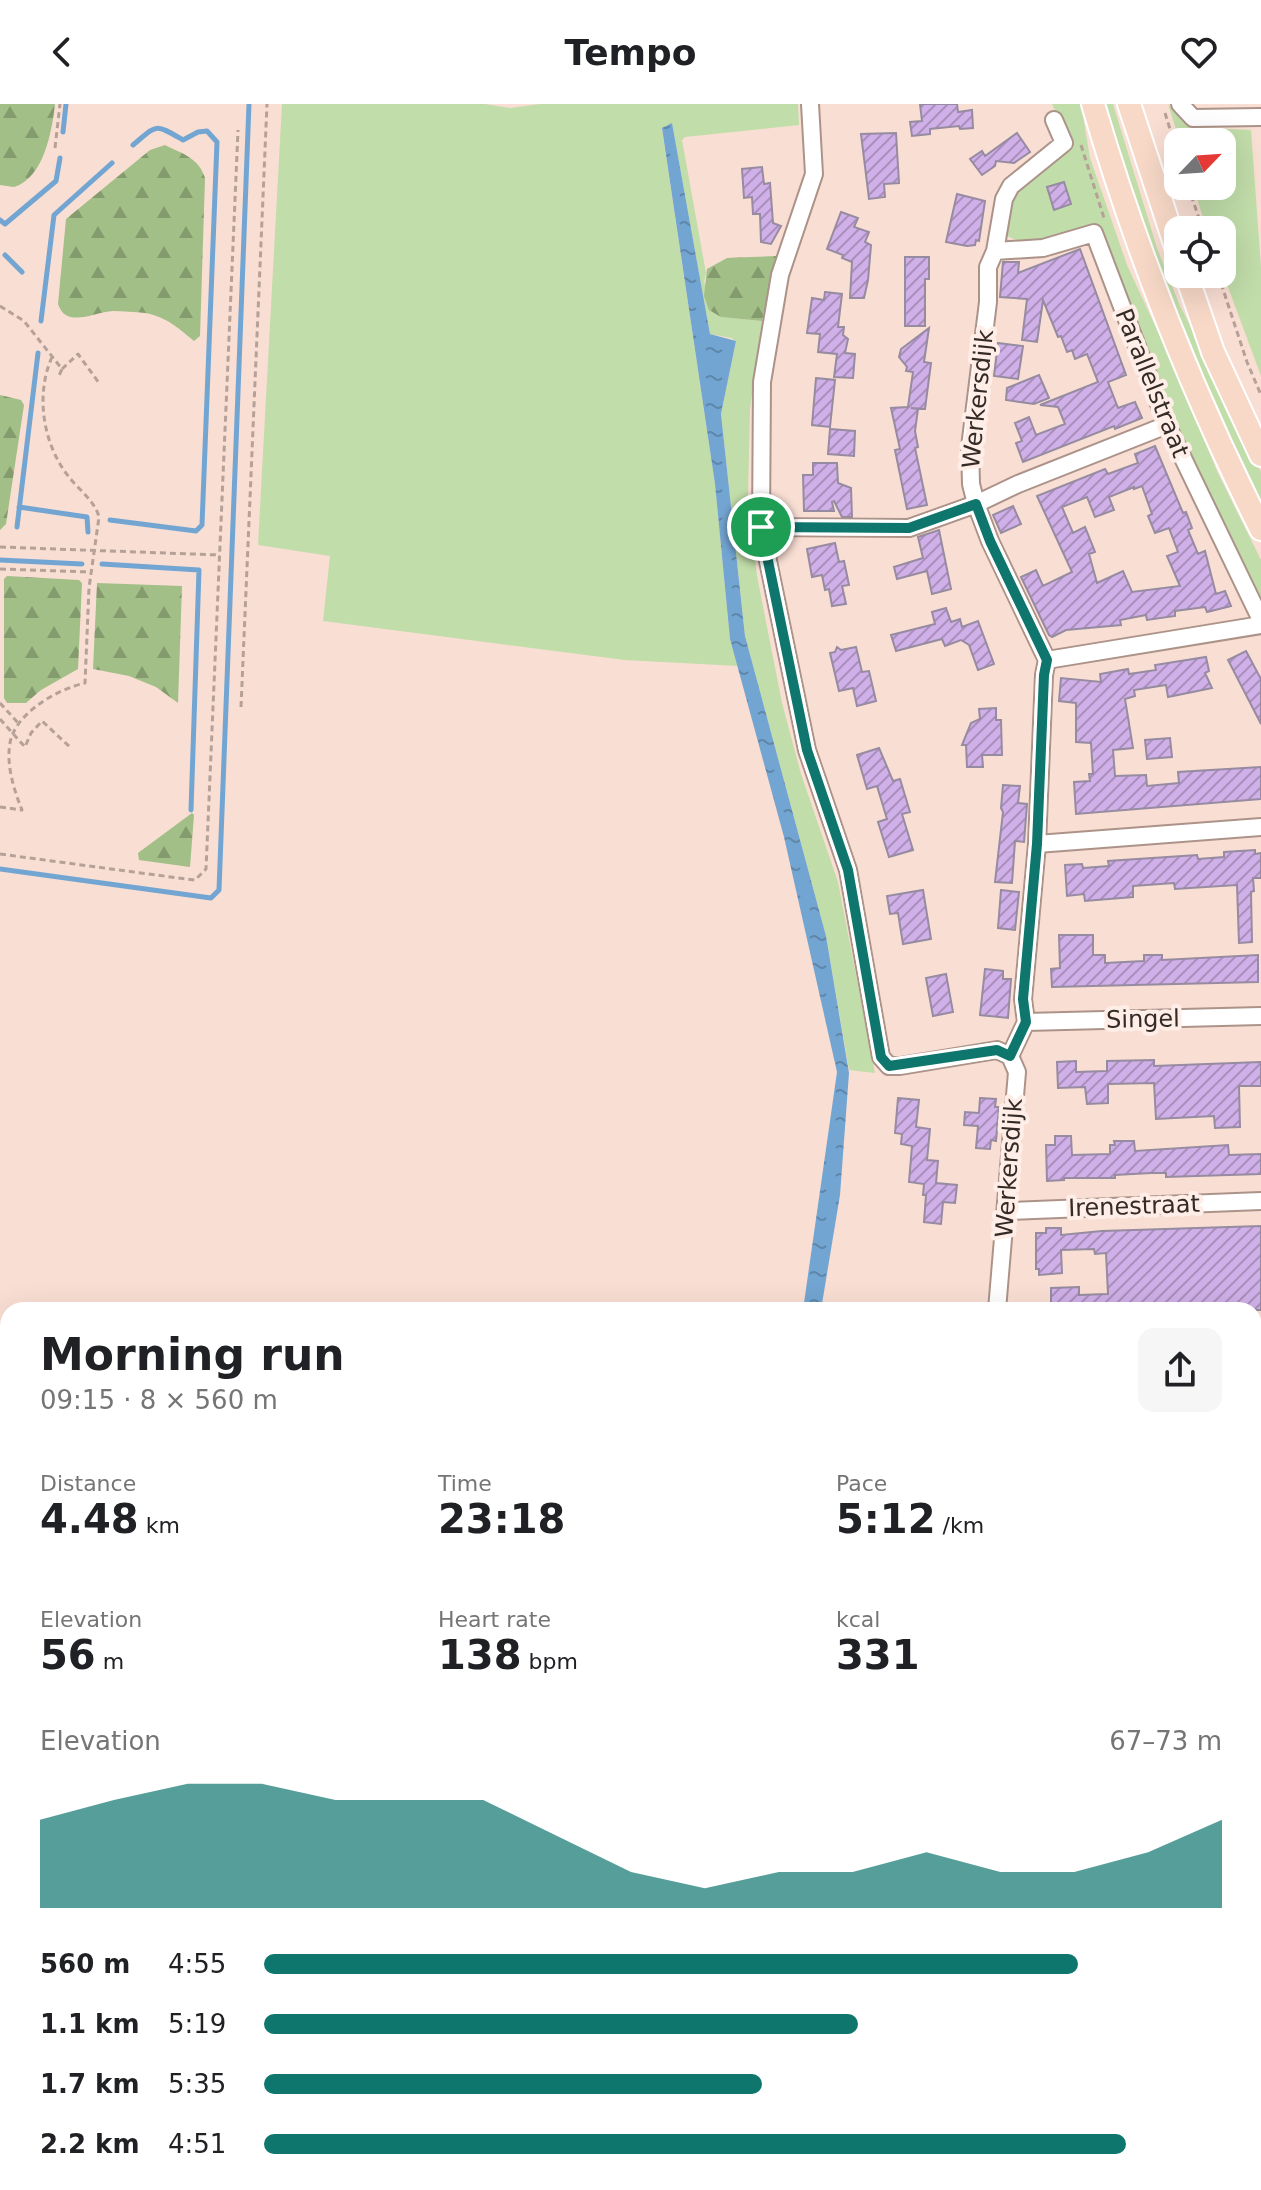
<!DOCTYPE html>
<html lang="en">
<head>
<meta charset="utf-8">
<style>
  :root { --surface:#fff; --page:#f6f6f6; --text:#202124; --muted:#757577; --accent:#0f766e }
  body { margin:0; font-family:"DejaVu Sans",sans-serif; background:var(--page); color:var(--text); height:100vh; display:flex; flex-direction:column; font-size:30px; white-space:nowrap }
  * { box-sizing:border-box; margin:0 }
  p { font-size:26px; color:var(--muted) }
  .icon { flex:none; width:44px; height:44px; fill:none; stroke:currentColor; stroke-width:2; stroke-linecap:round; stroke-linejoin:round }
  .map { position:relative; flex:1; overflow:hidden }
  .drawer { position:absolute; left:0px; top:1198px; width:1262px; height:888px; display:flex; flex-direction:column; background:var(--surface); border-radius:24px 24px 0 0; box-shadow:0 8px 32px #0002 }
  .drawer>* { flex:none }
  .needle { width:52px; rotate:65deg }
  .tools { position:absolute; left:1164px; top:24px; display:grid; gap:16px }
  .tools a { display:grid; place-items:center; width:72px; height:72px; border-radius:16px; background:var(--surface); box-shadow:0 8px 32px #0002; font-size:40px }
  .pin { position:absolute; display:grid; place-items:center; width:68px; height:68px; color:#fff; margin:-34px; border:4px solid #fff; border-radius:50%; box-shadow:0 2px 8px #0007 }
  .round { display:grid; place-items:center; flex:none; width:84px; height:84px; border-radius:16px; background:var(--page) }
  .head { display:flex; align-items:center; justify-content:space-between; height:136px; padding:0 40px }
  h1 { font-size:44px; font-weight:800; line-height:60px }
  .metrics { display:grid; grid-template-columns:repeat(3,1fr); gap:12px; height:136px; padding:8px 40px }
  .metrics div { display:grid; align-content:center }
  .metrics b { font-size:40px; font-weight:800 }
  .metrics small { font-size:22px; font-weight:400 }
  .metrics p { font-size:22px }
  .chart { height:224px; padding:16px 40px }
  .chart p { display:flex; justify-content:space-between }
  .chart svg { width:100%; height:144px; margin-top:8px; fill:var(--accent); opacity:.7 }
  ul { padding:0 40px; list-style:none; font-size:26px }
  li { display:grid; grid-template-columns:128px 96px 1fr; align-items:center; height:60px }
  li i { height:20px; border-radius:10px; background:var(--accent) }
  header { display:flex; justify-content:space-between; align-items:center; height:104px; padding:0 40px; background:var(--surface); font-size:36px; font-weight:800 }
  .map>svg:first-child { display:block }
</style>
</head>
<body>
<header><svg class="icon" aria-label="back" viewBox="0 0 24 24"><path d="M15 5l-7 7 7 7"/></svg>Tempo<svg class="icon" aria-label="heart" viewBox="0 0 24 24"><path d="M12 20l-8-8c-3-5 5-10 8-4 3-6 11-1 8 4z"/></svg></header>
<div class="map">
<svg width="1261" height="2086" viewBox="0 0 1261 2086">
  <defs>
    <pattern id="forest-firs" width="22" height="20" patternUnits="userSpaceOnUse" patternTransform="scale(2)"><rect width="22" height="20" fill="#a1bf86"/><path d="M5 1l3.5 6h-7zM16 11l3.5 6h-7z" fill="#849b6d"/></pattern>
    <pattern id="water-ripples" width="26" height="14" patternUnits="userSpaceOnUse" patternTransform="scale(2)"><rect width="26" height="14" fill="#73a5d2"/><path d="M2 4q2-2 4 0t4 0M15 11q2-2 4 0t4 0" fill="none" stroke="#5f87aa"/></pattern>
    <pattern id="building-hatch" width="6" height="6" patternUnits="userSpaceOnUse" patternTransform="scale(2)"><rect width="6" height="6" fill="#d0b0e8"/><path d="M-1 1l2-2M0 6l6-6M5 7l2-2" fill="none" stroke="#aa8fbc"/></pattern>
  </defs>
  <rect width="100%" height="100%" fill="#f9ded3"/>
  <path fill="#c1dda9" d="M 282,0 L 485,0 L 510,4 L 540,0 L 798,0 L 799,21 L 685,33 L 682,36 L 706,169 L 704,178 L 721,213 L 762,217 L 750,304 L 748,393 L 757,472 L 782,599 L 801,670 L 838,778 L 875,969 L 849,966 L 826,832 L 745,532 L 721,310 L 736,237 L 731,234 L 710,230 L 672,20 L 662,25 L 715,380 L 730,535 L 738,562 L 625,556 L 323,517 L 330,452 L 258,441 Z
    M 1052,0 L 1081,0 L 1090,54 L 1127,161 L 1170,254 L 1217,367 L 1261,456 L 1261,503 L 1211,405 L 1158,279 L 1098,122 C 1071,127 1032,148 1006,131 C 999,91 1045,65 1072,43 Z
    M 1102,0 L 1113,0 L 1157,144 L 1180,202 L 1223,285 L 1261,368 L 1261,411 L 1149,148 Z
    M 1168,0 L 1188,23 L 1251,26 L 1261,163 L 1261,272 L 1222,167 L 1222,126 L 1207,126 L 1193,82 L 1222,82 L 1222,38 L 1180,38 Z"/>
  <path fill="url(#forest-firs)" d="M 0,0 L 55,0 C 52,27 44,74 14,83 L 0,81 Z
    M 165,41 C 183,50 199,54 205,74 L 200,232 L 194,237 C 178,224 167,213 145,209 C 135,208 123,207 113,207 C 94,208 66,225 58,200 L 66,115 L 150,46 Z
    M 777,152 L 762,217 L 721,213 L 709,206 L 704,192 L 707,165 L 727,154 Z
    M 0,291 L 21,296 L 24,301 L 6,420 L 0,426 Z
    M 7,472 L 79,476 L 82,479 L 78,565 L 41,586 L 26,599 L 7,599 L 4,594 L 4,475 Z
    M 97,479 L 182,482 L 178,599 L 156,583 L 129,572 L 93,565 Z
    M 192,709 L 194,711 L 190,763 L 139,756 L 138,749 Z"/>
  <path fill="url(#water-ripples)" d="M 672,19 L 710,230 L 736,237 L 721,310 L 745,532 L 826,832 L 849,969 L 840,1091 L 821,1206 L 803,1206 L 837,968 L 784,733 L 730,535 L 715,380 L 662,24 Z
    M 0,1537 L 8,1537 L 8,1680 L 0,1680 Z"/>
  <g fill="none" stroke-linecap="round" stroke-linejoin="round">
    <path stroke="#73a5d2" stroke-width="5" d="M 63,28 L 66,0
      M 0,116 L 5,120 L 56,77 L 60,54
      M 5,151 L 22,168
      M 41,217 L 54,111 L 112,59
      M 19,403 L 87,413 L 88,428
      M 110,416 L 196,427 L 202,421 L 217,38 L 207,27 L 198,28 L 183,36 C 154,19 158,20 133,41
      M 17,423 L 38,249
      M 0,456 L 82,460
      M 102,460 L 199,466 L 191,706
      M 0,765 L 211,794 L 219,786 L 249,0"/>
  </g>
  <path fill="url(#building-hatch)" stroke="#968ba0" stroke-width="2" fill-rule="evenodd" d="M 920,0 L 957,0 L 958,8 L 972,6 L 973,24 L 960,25 L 959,22 L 930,25 L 930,30 L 912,32 L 910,18 L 922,17 Z
    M 896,29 L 899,79 L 884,80 L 885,93 L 869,95 L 861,30 Z
    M 1017,29 L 1030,48 L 1014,59 L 996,57 L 995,62 L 982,71 L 970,55 L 982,47 L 985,52 Z
    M 762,63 L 764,80 L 770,79 L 773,119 L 781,122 L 771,140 L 761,138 L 760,110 L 753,110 L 752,93 L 744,94 L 742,65 Z
    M 1064,78 L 1071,100 L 1054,106 L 1047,83 Z
    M 957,90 L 985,97 L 979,137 L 976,136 L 975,141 L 967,142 L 946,138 Z
    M 841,108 L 858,114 L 854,123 L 869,128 L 865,138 L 871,141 L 868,176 L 864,194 L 850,194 L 852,158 L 842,154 L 843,151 L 827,145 Z
    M 1080,145 L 1126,271 L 1108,278 L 1118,304 L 1135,298 L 1142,314 L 1115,325 L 1114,322 L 1023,358 L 1016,339 L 1022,337 L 1015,319 L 1029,313 L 1036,331 L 1065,320 L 1058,303 L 1040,301 L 1098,278 L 1087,250 L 1075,255 L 1072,246 L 1067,248 L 1061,232 L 1058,233 L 1043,196 L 1037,238 L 1022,236 L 1027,195 L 1000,193 L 1003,158 L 1019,158 L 1018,169 Z
    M 905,153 L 929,153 L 929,175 L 925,175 L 925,222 L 905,222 Z
    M 825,188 L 842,190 L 838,223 L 844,223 L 843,231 L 848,235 L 845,249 L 855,250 L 853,274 L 834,273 L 837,250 L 818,248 L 820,230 L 807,229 L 812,194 L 824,196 Z
    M 929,224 L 924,258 L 931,259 L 925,305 L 911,304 L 918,305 L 915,327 L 918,343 L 915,344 L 927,401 L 907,405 L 895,346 L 900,345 L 891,304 L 908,303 L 913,268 L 906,267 L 907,263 L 899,253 L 901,245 Z
    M 998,239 L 1023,242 L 1018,275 L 994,272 Z
    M 1039,271 L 1049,294 L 1034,300 L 1006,296 L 1007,284 Z
    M 816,274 L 835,276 L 830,323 L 812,321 Z
    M 830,325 L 855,327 L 854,352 L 828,350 Z
    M 1155,342 L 1183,409 L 1186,408 L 1192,424 L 1188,426 L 1198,450 L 1205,447 L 1216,490 L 1225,487 L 1231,502 L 1207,508 L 1205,503 L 1175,507 L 1175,512 L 1147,516 L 1146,511 L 1120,516 L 1121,521 L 1066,526 L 1052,533 L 1049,531 L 1021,473 L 1036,466 L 1043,482 L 1072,468 L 1037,392 L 1105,365 L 1108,370 L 1138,359 L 1135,350 ZM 1142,382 L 1152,410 L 1148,412 L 1155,429 L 1169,424 L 1178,448 L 1167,452 L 1180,482 L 1132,488 L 1123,467 L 1097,479 L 1089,450 L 1095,448 L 1085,423 L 1073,429 L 1062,403 L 1087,393 L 1095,413 L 1114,406 L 1109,393 L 1134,383 L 1134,385 Z
    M 813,359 L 837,359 L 838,379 L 851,384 L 852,413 L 842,413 L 834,397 L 832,398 L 834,407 L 804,407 L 803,371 L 813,371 Z
    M 1013,402 L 1021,420 L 1001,429 L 993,411 Z
    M 939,426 L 951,485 L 932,490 L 927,467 L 897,475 L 894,463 L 923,454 L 918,433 Z
    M 835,439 L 839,458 L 844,457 L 849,481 L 842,482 L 846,500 L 832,502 L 829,485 L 825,486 L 822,471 L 812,473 L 807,445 Z
    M 946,504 L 951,518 L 960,515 L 962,523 L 978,517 L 994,560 L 978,566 L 969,541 L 961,536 L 945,542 L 942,535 L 896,547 L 891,531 L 935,520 L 932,508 Z
    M 837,543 L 841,546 L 856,543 L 862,568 L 869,567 L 876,597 L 857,602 L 853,584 L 839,587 L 830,549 L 835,548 Z
    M 1246,547 L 1261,575 L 1261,620 L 1228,556 Z
    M 1206,553 L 1209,567 L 1205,569 L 1212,584 L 1168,593 L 1166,581 L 1134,586 L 1135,592 L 1125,595 L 1133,644 L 1113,646 L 1115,672 L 1146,671 L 1147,682 L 1179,679 L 1178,668 L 1261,663 L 1261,695 L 1076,710 L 1074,678 L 1090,677 L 1089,670 L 1093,670 L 1091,639 L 1076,638 L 1076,599 L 1059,597 L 1061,574 L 1101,578 L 1100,570 L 1128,565 L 1129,570 L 1156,566 L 1155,561 Z
    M 996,604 L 996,616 L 1001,616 L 1002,651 L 982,651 L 983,663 L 967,663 L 966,641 L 962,641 L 971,619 L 980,615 L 979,605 Z
    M 1170,634 L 1172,653 L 1147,655 L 1145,636 Z
    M 879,644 L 893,677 L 900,675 L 910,708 L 902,710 L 913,746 L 889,753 L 878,718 L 887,715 L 877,682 L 867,685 L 857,651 Z
    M 1003,681 L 1020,682 L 1018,699 L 1027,700 L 1024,738 L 1015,737 L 1012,779 L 995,778 L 1003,708 L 1001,704 Z
    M 1255,746 L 1255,750 L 1261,749 L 1261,774 L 1253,774 L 1254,787 L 1251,788 L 1252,838 L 1239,839 L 1237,781 L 1175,785 L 1174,779 L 1133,782 L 1133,793 L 1085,797 L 1084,790 L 1067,792 L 1065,761 L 1082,760 L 1083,764 L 1109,762 L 1108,757 L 1197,751 L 1198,755 L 1224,753 L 1224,748 Z
    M 923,786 L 931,835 L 903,840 L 898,809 L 890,810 L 887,792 Z
    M 1001,786 L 1019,788 L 1015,826 L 998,824 Z
    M 1059,831 L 1093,831 L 1093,851 L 1105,851 L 1105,859 L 1144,857 L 1144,851 L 1162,851 L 1162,856 L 1258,851 L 1258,878 L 1052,883 L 1051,865 L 1060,864 Z
    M 985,865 L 1003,867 L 1003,875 L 1011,875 L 1008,914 L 980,911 Z
    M 946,870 L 953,908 L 933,912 L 926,874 Z
    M 1154,956 L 1154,962 L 1261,958 L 1261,982 L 1239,982 L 1240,1023 L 1215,1024 L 1214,1012 L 1156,1015 L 1154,979 L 1108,980 L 1108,999 L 1087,1000 L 1085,983 L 1058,984 L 1057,958 L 1076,957 L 1076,968 L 1107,967 L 1107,957 Z
    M 898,994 L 919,996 L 916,1023 L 930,1025 L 927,1056 L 938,1057 L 936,1079 L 957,1081 L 955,1099 L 943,1098 L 941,1120 L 924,1118 L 926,1091 L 923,1091 L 924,1080 L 909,1078 L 912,1042 L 901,1040 L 902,1030 L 895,1029 Z
    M 980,994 L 996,995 L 995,1003 L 999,1003 L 996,1037 L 991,1036 L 990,1045 L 976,1044 L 978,1022 L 964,1021 L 965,1008 L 979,1009 Z
    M 1055,1032 L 1071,1032 L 1072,1051 L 1110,1050 L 1110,1041 L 1115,1041 L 1114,1037 L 1134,1037 L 1135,1047 L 1228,1041 L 1229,1051 L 1261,1050 L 1261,1070 L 1166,1073 L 1166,1069 L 1151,1069 L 1115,1071 L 1115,1074 L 1064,1074 L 1064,1076 L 1047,1077 L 1046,1041 L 1055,1041 Z
    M 1261,1122 L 1261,1206 L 1051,1206 L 1051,1184 L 1079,1183 L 1079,1191 L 1108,1190 L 1106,1149 L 1095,1150 L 1094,1145 L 1061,1146 L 1062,1169 L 1039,1171 L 1039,1165 L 1036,1165 L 1036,1129 L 1046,1129 L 1046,1124 L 1061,1124 L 1061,1131 L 1102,1127 Z"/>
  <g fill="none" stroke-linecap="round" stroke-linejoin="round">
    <defs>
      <path id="minor" d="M 810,0 L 814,70 L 780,171 L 762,278 L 761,423 L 807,646 L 848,766 L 881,953 L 889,962 L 900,962 L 997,946 L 1010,952
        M 1180,0 L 1193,14 L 1261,13
        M 995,147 L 1043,144 L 1094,129 L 1167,321 L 1261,516
        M 761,423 L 909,424 L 976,400 L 1018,380 L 1167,321
        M 1047,556 L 1261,521
        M 1037,740 L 1261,723
        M 1026,918 L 1261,912
        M 1007,1107 L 1261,1097
        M 997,1206 L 1017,968 L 1010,952 L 1026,918 L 1023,895 L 1037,740 L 1044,571 L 1047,556 L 990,437 L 976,400 L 971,380 L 970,343 L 988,198 L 988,163 L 995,147 L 1004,95 L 1011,82 L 1064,39 L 1054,16
        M 1254,1245 L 1261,1245
        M 1254,1401 L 1261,1401
        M 1254,1623 L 1261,1629
        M 1254,1749 L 1261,1742
        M 1254,1832 L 1261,1839
        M 1254,1971 L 1261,1980
        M 1254,2052 L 1261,2032
        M 1254,2073 L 1261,2076
        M 731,2078 L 738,2086
        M 573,2086 L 580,2078
        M 879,2086 L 891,2078
        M 1178,2086 L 1192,2078"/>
      <path id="major" d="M 1093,0 C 1136,147 1192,288 1261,425
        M 1129,0 L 1178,149
        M 1186,170 L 1213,248 L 1261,351"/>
    </defs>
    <use href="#minor" stroke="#ac9389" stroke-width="20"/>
    <use href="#major" stroke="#fff" stroke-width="26"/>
    <path stroke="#b6a198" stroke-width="3" stroke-dasharray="6 4" stroke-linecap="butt" d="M 1165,9 L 1178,51
      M 1081,41 L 1104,114
      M 55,44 L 60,0
      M 1188,82 L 1203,126
      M 1218,170 L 1247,258 L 1261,291
      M 0,202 L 24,217 L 62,265 L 58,274
      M 62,265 L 78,250 L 99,279
      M 0,443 L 220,451
      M 0,465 L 91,468
      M 0,599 L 19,620
      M 241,603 L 267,0
      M 0,615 L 25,643 L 31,629 L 42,617 L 71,644
      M 0,703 L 22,706 C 14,686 6,661 10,639 C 15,609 58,585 85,579 L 89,484 L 99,413 C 95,397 79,386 69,373 C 43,341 35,291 52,253
      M 0,750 L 186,775 L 195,776 L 206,765 L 238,26
      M 836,2078 L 842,2086
      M 1008,2078 L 1015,2086
      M 692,2086 L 701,2078"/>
    <use href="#minor" stroke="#fff" stroke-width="16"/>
    <use href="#major" stroke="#f8d9c8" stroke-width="22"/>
  </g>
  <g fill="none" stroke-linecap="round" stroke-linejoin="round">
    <defs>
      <path id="route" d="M 976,400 L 990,437 L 1047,556 L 1044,571 L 1037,740 L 1023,895 L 1026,918 L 1010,952 L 997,946 L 889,962 L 881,953 L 848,766 L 807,646 L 761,423 L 909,424 Z"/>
    </defs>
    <use href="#route" stroke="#fff" stroke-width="16"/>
    <use href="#route" stroke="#0f766e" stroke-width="10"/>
  </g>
  <g text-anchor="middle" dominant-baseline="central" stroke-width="8" stroke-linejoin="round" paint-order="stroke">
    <g font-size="24" fill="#342a26" stroke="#feeee7">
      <text transform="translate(1152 279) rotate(68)">Parallelstraat</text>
      <text transform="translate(978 295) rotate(-84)">Werkersdijk</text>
      <text transform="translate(1143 915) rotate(-1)">Singel</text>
      <text transform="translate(1009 1064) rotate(-86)">Werkersdijk</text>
      <text transform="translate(1134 1102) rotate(-2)">Irenestraat</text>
    </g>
  </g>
</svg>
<div class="tools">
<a><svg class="needle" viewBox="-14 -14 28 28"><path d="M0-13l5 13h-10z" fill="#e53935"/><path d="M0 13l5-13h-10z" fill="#757577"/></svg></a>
<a><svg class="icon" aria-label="locate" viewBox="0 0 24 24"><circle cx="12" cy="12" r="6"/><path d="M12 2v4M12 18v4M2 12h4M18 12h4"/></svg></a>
</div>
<div class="pin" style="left:761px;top:423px;background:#1e9e55"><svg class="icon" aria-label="arrive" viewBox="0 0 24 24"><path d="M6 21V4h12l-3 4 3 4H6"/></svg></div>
<section class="drawer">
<div class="head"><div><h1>Morning run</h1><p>09:15 · 8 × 560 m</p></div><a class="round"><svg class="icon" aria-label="share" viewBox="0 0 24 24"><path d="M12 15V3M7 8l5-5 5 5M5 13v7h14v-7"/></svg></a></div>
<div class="metrics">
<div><p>Distance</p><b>4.48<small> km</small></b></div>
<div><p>Time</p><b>23:18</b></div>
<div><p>Pace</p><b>5:12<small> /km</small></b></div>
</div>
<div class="metrics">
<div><p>Elevation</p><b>56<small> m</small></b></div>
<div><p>Heart rate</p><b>138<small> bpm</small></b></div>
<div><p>kcal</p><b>331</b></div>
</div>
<div class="chart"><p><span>Elevation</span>67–73 m</p>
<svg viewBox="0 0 160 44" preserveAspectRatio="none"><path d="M0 44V17L10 11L20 6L30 6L40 11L50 11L60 11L70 22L80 33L90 38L100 33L110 33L120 27L130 33L140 33L150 27L160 17V44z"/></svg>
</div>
<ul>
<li><b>560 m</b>4:55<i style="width:85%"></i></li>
<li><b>1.1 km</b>5:19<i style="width:62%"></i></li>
<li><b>1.7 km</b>5:35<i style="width:52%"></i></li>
<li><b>2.2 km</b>4:51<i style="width:90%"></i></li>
</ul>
</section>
</div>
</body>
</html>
